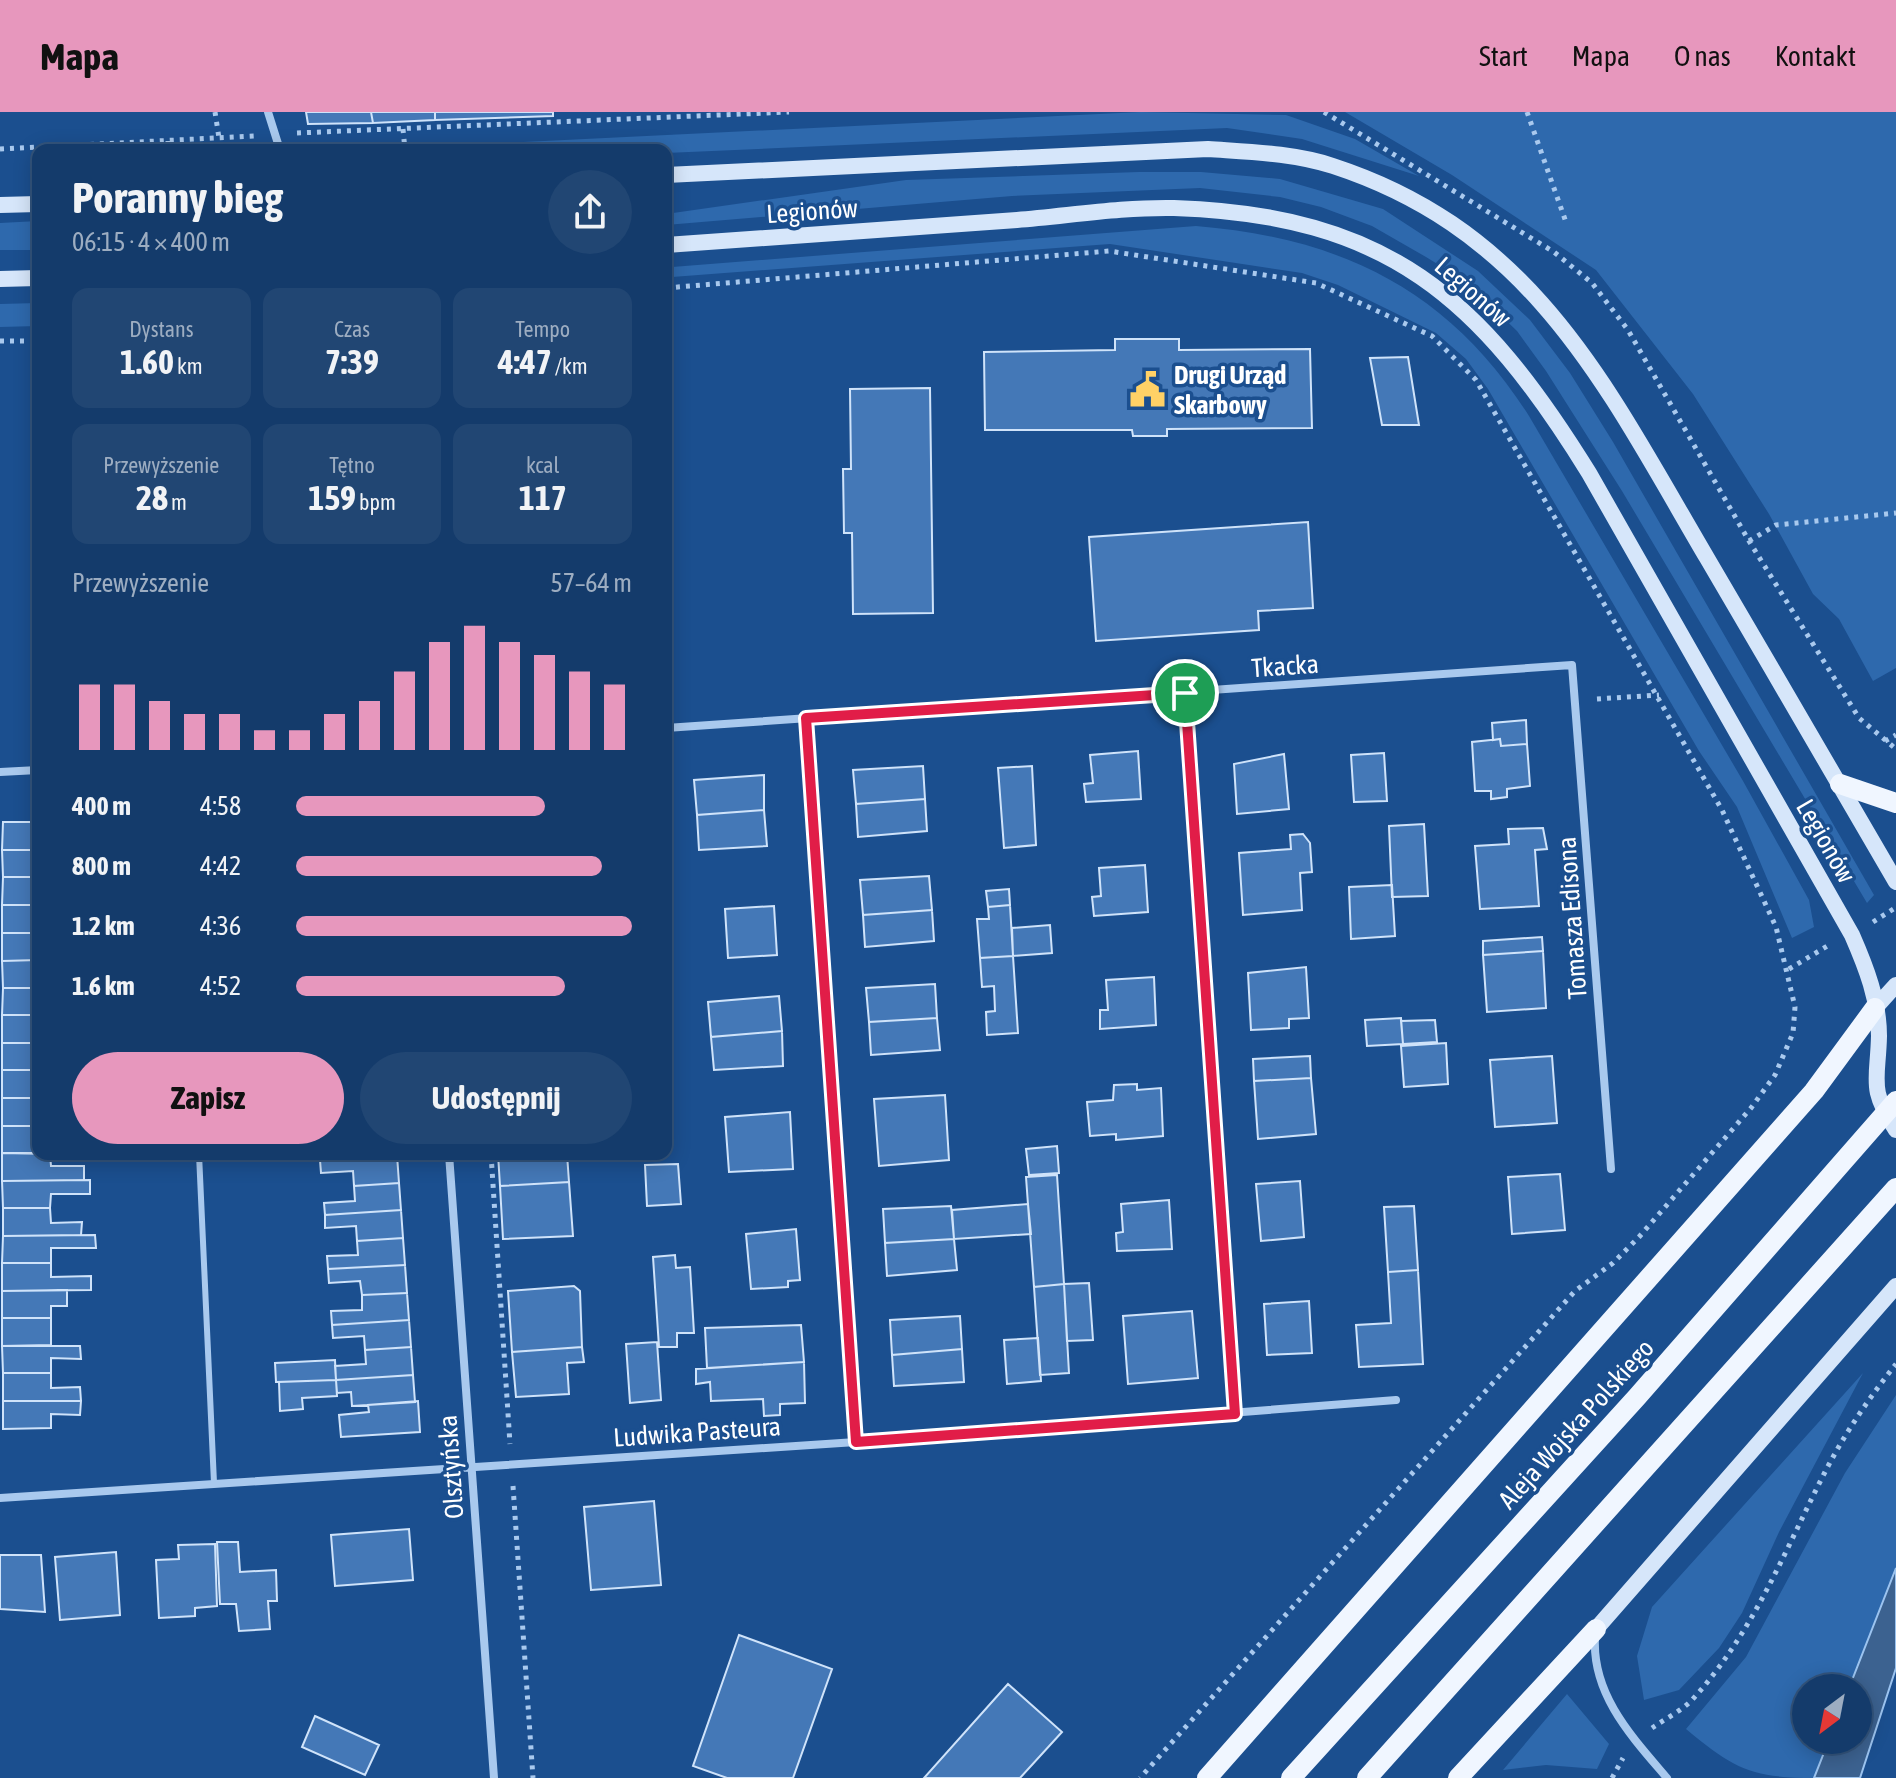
<!DOCTYPE html>
<html lang="pl">
<head>
<meta charset="utf-8">
<style>
  :root { --surface:#143b6b; --page:#214673; --text:#f1f3f6; --muted:#9dadc1; --line:#33557e; --accent:#e797bd }
  body { margin:0; font-family:"Asap Condensed",sans-serif; background:var(--page); color:var(--text); height:100vh; display:flex; flex-direction:column; font-size:30px; white-space:nowrap }
  * { box-sizing:border-box; margin:0 }
  p { font-size:26px; color:var(--muted) }
  .icon { flex:none; width:44px; height:44px; fill:none; stroke:currentColor; stroke-width:2; stroke-linecap:round; stroke-linejoin:round }
  .map { position:relative; flex:1; overflow:hidden }
  .sheet { position:absolute; left:32px; top:32px; width:640px; height:1016px; display:flex; flex-direction:column; background:var(--surface); border-radius:16px; box-shadow:0 4px 20px #0003,0 0 0 2px var(--line) }
  .sheet>* { flex:none }
  .needle { width:52px; rotate:212deg }
  .tools { position:absolute; left:1792px; top:1562px; display:grid; gap:16px }
  .tools a { display:grid; place-items:center; width:80px; height:80px; border-radius:50%; background:var(--surface); box-shadow:0 4px 20px #0003,0 0 0 2px var(--line); font-size:40px }
  .pin { position:absolute; display:grid; place-items:center; width:68px; height:68px; color:#fff; margin:-34px; border:4px solid #fff; border-radius:50%; box-shadow:0 2px 8px #0007 }
  .round { display:grid; place-items:center; flex:none; width:84px; height:84px; border-radius:42px; background:var(--page) }
  .overview { display:flex; align-items:center; justify-content:space-between; height:136px; padding:0 40px }
  h1 { font-size:44px; font-weight:700; line-height:60px }
  .figures { display:grid; grid-template-columns:repeat(3,1fr); gap:12px; height:136px; padding:8px 40px }
  .figures div { display:grid; align-content:center; border-radius:16px; background:var(--page); text-align:center }
  .figures b { font-size:34px; font-weight:700 }
  .figures small { font-size:22px; font-weight:400 }
  .figures p { font-size:22px }
  .chart { height:224px; padding:16px 40px }
  .chart p { display:flex; justify-content:space-between }
  .chart svg { width:100%; height:144px; margin-top:8px; stroke:var(--accent); stroke-width:6 }
  .primary-button { display:flex; gap:16px; margin-top:auto; padding:16px 40px }
  .primary-button a { flex:1; height:92px; border-radius:48px; background:var(--accent); color:#111; font-size:32px; font-weight:700; line-height:92px; text-align:center }
  .primary-button a+a { background:var(--page); color:var(--text) }
  ul { padding:0 40px; list-style:none; font-size:26px }
  li { display:grid; grid-template-columns:128px 96px 1fr; align-items:center; height:60px }
  li i { height:20px; border-radius:10px; background:var(--accent) }
  header { display:flex; align-items:center; gap:48px; box-sizing:border-box; height:112px; padding:0 40px; background:var(--accent); color:#111 }
  header strong { font-size:38px }
  nav { display:flex; gap:44px; margin-inline-start:auto; font-size:28px }
  .map>svg:first-child { display:block }
</style>
</head>
<body>
<header>
<strong>Mapa</strong>
<nav><a>Start</a><a>Mapa</a><a>O nas</a><a>Kontakt</a></nav>
</header>
<div class="map">
<svg width="1896" height="1666" viewBox="0 0 1896 1666">
  <rect width="100%" height="100%" fill="#1b4f8f"/>
  <path fill="#2e69ad" d="M 1141,0 L 1286,3 L 1355,27 L 1419,64 L 1302,27 L 1227,16 L 666,41 L 666,38 L 440,38 L 440,34 Z
    M 1345,0 L 1896,0 L 1896,556 L 1873,569 L 1839,507 L 1813,482 L 1769,402 L 1693,282 L 1596,158 L 1452,63 Z
    M 1139,60 L 1201,60 L 1280,67 L 1383,97 L 1478,159 L 1530,208 L 1570,261 L 1613,330 L 1874,783 L 1867,791 L 1622,379 L 1546,259 L 1517,219 L 1465,169 L 1426,145 L 1372,114 L 1321,95 L 1280,85 L 1200,76 L 1012,84 L 666,113 L 666,102 L 906,68 Z
    M 38,109 L 38,138 L 0,138 L 0,111 Z
    M 1196,114 C 1342,126 1449,178 1529,304 L 1743,669 L 1809,788 L 1814,815 L 1792,826 L 1737,695 L 1699,639 L 1488,277 L 1466,247 L 1436,221 L 1338,173 L 1302,161 L 1110,132 L 672,165 L 672,155 Z
    M 38,191 L 38,214 L 0,215 L 0,192 Z
    M 1863,1261 L 1779,1420 L 1742,1501 L 1719,1536 L 1679,1578 L 1644,1588 L 1637,1544 L 1652,1495 Z
    M 1896,1283 L 1896,1456 L 1849,1576 L 1806,1576 L 1806,1628 L 1829,1628 L 1814,1666 C 1752,1666 1734,1657 1686,1617 L 1746,1545 L 1845,1361 Z
    M 1567,1582 L 1609,1632 L 1597,1657 L 1546,1653 L 1503,1658 Z"/>
  <path fill="#3c6290" stroke="#9cc4f0" stroke-width="2" d="M 1896,1456 L 1896,1556 L 1860,1666 L 1814,1666 L 1829,1628 L 1858,1628 L 1858,1576 L 1849,1576 Z"/>
  <path fill="#4478b7" stroke="#cfe3fa" stroke-width="2" d="M 306,0 L 371,0 L 373,11 L 308,12 Z
    M 371,0 L 435,0 L 435,8 L 373,11 Z
    M 435,0 L 553,0 L 553,4 L 435,8 Z
    M 1115,227 L 1179,227 L 1179,238 L 1310,237 L 1312,316 L 1167,317 L 1167,324 L 1133,324 L 1132,318 L 985,318 L 984,240 L 1115,238 Z
    M 1408,245 L 1419,313 L 1382,313 L 1370,246 Z
    M 930,276 L 933,501 L 853,502 L 852,421 L 844,421 L 843,357 L 851,357 L 850,277 Z
    M 1308,410 L 1313,496 L 1258,499 L 1259,518 L 1096,529 L 1089,425 Z
    M 1526,608 L 1527,632 L 1501,634 L 1500,627 L 1493,628 L 1492,611 Z
    M 1500,627 L 1501,634 L 1527,632 L 1530,674 L 1507,677 L 1507,685 L 1491,687 L 1491,679 L 1475,679 L 1472,630 Z
    M 1138,639 L 1141,687 L 1086,690 L 1084,672 L 1093,671 L 1090,643 Z
    M 1384,641 L 1387,689 L 1354,690 L 1351,643 Z
    M 1284,642 L 1289,697 L 1237,702 L 1234,652 Z
    M 923,654 L 925,687 L 856,692 L 853,658 Z
    M 1032,654 L 1036,733 L 1004,736 L 998,656 Z
    M 764,663 L 764,698 L 697,703 L 694,668 Z
    M 925,687 L 927,719 L 858,725 L 856,692 Z
    M 764,698 L 767,734 L 699,738 L 697,703 Z
    M 3,710 L 38,710 L 38,738 L 2,738 Z
    M 1424,712 L 1428,784 L 1392,785 L 1389,714 Z
    M 1543,716 L 1547,737 L 1535,738 L 1539,794 L 1480,797 L 1475,734 L 1509,732 L 1508,717 Z
    M 1303,722 L 1310,731 L 1312,760 L 1300,761 L 1302,798 L 1243,803 L 1239,741 L 1291,737 L 1290,723 Z
    M 2,738 L 38,738 L 38,765 L 3,765 Z
    M 1145,753 L 1148,800 L 1094,804 L 1092,785 L 1101,784 L 1099,756 Z
    M 929,764 L 932,798 L 863,803 L 860,768 Z
    M 3,765 L 38,765 L 38,793 L 2,793 Z
    M 1392,773 L 1395,824 L 1351,827 L 1349,775 Z
    M 1009,777 L 1010,793 L 988,795 L 986,779 Z
    M 2,793 L 38,793 L 38,821 L 2,821 Z
    M 1010,793 L 1013,844 L 980,846 L 977,807 L 989,807 L 988,795 Z
    M 774,794 L 777,843 L 728,846 L 725,797 Z
    M 932,798 L 934,829 L 865,835 L 863,803 Z
    M 1050,813 L 1052,841 L 1013,844 L 1012,816 Z
    M 2,821 L 38,821 L 38,848 L 2,849 Z
    M 1542,825 L 1543,839 L 1483,843 L 1483,829 Z
    M 1543,839 L 1546,896 L 1487,900 L 1483,843 Z
    M 1013,844 L 1018,921 L 987,923 L 986,900 L 995,899 L 994,874 L 982,875 L 980,846 Z
    M 38,848 L 38,876 L 3,876 L 2,849 Z
    M 1306,855 L 1309,906 L 1289,907 L 1289,916 L 1251,918 L 1248,861 Z
    M 1154,865 L 1156,913 L 1100,917 L 1100,898 L 1108,898 L 1106,868 Z
    M 935,872 L 937,906 L 869,910 L 866,876 Z
    M 3,876 L 38,876 L 38,903 L 2,903 Z
    M 779,884 L 782,919 L 711,925 L 708,890 Z
    M 2,903 L 38,903 L 38,931 L 2,931 Z
    M 937,906 L 940,938 L 871,943 L 869,910 Z
    M 1401,906 L 1403,932 L 1367,934 L 1365,908 Z
    M 1435,908 L 1437,930 L 1403,932 L 1401,909 Z
    M 782,919 L 783,954 L 714,958 L 711,925 Z
    M 2,931 L 38,931 L 38,958 L 2,958 Z
    M 1446,931 L 1448,972 L 1404,975 L 1401,934 Z
    M 1310,944 L 1311,966 L 1254,969 L 1253,947 Z
    M 1552,944 L 1557,1011 L 1495,1015 L 1490,948 Z
    M 2,958 L 38,958 L 38,986 L 2,986 Z
    M 1311,966 L 1316,1022 L 1258,1027 L 1254,969 Z
    M 1137,972 L 1137,978 L 1161,976 L 1163,1024 L 1116,1028 L 1116,1022 L 1090,1024 L 1087,990 L 1113,988 L 1114,973 Z
    M 945,983 L 949,1048 L 879,1054 L 874,987 Z
    M 2,986 L 38,986 L 38,1014 L 2,1014 Z
    M 790,1000 L 793,1057 L 729,1060 L 725,1005 Z
    M 2,1014 L 38,1014 L 38,1041 L 2,1041 Z
    M 1057,1034 L 1059,1061 L 1029,1063 L 1026,1037 Z
    M 2,1041 L 50,1042 L 51,1054 L 84,1054 L 84,1068 L 2,1069 Z
    M 320,1042 L 397,1042 L 397,1043 L 320,1048 Z
    M 498,1042 L 567,1042 L 569,1070 L 500,1074 Z
    M 397,1043 L 399,1071 L 354,1074 L 353,1059 L 321,1061 L 320,1048 Z
    M 678,1052 L 681,1092 L 647,1094 L 645,1053 Z
    M 1560,1062 L 1565,1118 L 1512,1122 L 1508,1065 Z
    M 1057,1063 L 1064,1172 L 1034,1175 L 1026,1065 Z
    M 90,1068 L 90,1082 L 51,1082 L 50,1096 L 3,1096 L 2,1069 Z
    M 1300,1069 L 1304,1125 L 1261,1129 L 1256,1072 Z
    M 569,1070 L 573,1124 L 503,1127 L 500,1074 Z
    M 399,1071 L 401,1098 L 325,1103 L 324,1091 L 355,1089 L 354,1074 Z
    M 1169,1088 L 1172,1137 L 1117,1139 L 1116,1121 L 1123,1120 L 1121,1092 Z
    M 1028,1092 L 1031,1122 L 954,1127 L 952,1098 Z
    M 951,1094 L 954,1127 L 885,1131 L 883,1097 Z
    M 1414,1094 L 1418,1158 L 1388,1160 L 1384,1095 Z
    M 3,1096 L 50,1096 L 51,1111 L 82,1110 L 81,1123 L 3,1124 Z
    M 401,1098 L 403,1126 L 357,1129 L 356,1114 L 325,1116 L 325,1103 Z
    M 796,1117 L 800,1168 L 788,1169 L 788,1175 L 751,1177 L 746,1122 Z
    M 95,1123 L 96,1136 L 51,1136 L 51,1151 L 2,1151 L 3,1124 Z
    M 403,1126 L 405,1153 L 328,1157 L 327,1144 L 358,1143 L 357,1129 Z
    M 954,1127 L 957,1158 L 887,1164 L 885,1131 Z
    M 675,1143 L 676,1156 L 690,1155 L 694,1221 L 677,1221 L 677,1235 L 659,1235 L 653,1145 Z
    M 2,1151 L 51,1151 L 51,1165 L 91,1164 L 91,1178 L 2,1179 Z
    M 405,1153 L 407,1181 L 362,1183 L 360,1169 L 329,1171 L 328,1157 Z
    M 1418,1158 L 1423,1252 L 1359,1255 L 1356,1213 L 1391,1211 L 1388,1160 Z
    M 1089,1171 L 1093,1228 L 1067,1229 L 1064,1172 Z
    M 1064,1172 L 1069,1261 L 1040,1263 L 1034,1175 Z
    M 574,1174 L 580,1179 L 582,1235 L 512,1240 L 508,1179 Z
    M 67,1178 L 67,1194 L 51,1194 L 51,1206 L 2,1206 L 2,1179 Z
    M 407,1181 L 409,1208 L 332,1213 L 331,1199 L 362,1198 L 362,1183 Z
    M 1309,1189 L 1312,1241 L 1267,1243 L 1264,1192 Z
    M 1192,1199 L 1198,1266 L 1128,1272 L 1123,1204 Z
    M 960,1204 L 962,1237 L 892,1243 L 890,1208 Z
    M 2,1206 L 51,1206 L 51,1233 L 2,1234 Z
    M 409,1208 L 411,1235 L 365,1238 L 364,1224 L 333,1226 L 332,1213 Z
    M 801,1213 L 804,1250 L 707,1256 L 705,1216 Z
    M 1038,1226 L 1041,1269 L 1007,1272 L 1004,1228 Z
    M 657,1230 L 661,1288 L 630,1291 L 626,1232 Z
    M 2,1234 L 80,1234 L 81,1247 L 51,1246 L 51,1261 L 3,1261 Z
    M 411,1235 L 413,1263 L 336,1268 L 335,1254 L 366,1252 L 365,1238 Z
    M 582,1235 L 584,1250 L 567,1251 L 569,1282 L 516,1285 L 512,1240 Z
    M 962,1237 L 964,1270 L 894,1274 L 892,1243 Z
    M 335,1248 L 336,1268 L 276,1270 L 275,1251 Z
    M 804,1250 L 805,1291 L 780,1292 L 780,1303 L 764,1304 L 763,1287 L 711,1289 L 710,1270 L 696,1272 L 696,1257 Z
    M 3,1261 L 51,1261 L 51,1276 L 80,1275 L 81,1289 L 3,1289 Z
    M 413,1263 L 415,1290 L 352,1294 L 351,1280 L 337,1281 L 336,1268 Z
    M 336,1268 L 337,1284 L 302,1286 L 303,1297 L 280,1299 L 279,1270 Z
    M 3,1289 L 81,1289 L 80,1303 L 51,1302 L 51,1316 L 3,1317 Z
    M 418,1289 L 420,1320 L 341,1325 L 339,1303 L 369,1300 L 368,1293 Z
    M 654,1389 L 661,1473 L 591,1478 L 584,1395 Z
    M 409,1417 L 413,1468 L 335,1474 L 331,1423 Z
    M 217,1430 L 238,1430 L 240,1460 L 276,1458 L 277,1489 L 268,1489 L 270,1517 L 239,1519 L 236,1492 L 220,1492 Z
    M 215,1432 L 217,1494 L 195,1496 L 195,1504 L 159,1506 L 156,1448 L 179,1447 L 178,1433 Z
    M 116,1440 L 120,1503 L 60,1508 L 55,1445 Z
    M 0,1443 L 41,1443 L 45,1500 L 0,1497 Z
    M 739,1523 L 832,1557 L 793,1666 L 727,1666 L 693,1654 Z
    M 1008,1572 L 1062,1620 L 1020,1666 L 924,1666 Z
    M 315,1604 L 379,1633 L 365,1663 L 302,1635 Z"/>
  <g fill="none" stroke-linecap="round" stroke-linejoin="round">
    <path stroke="#a9c9ee" stroke-width="5" stroke-dasharray="4 6" stroke-linecap="butt" d="M 215,0 L 219,26
      M 1324,0 L 1554,140 L 1592,171 L 1628,218 L 1749,429 L 1859,606 L 1896,637
      M 1527,0 L 1567,113
      M 403,17 L 405,38
      M 297,21 L 789,0
      M 168,29 L 168,38
      M 0,37 L 255,24
      M 666,176 L 1109,139 L 1316,171 L 1432,224 L 1476,268 L 1722,698 L 1776,815 L 1795,895 L 1793,921 L 1775,963 L 1751,996 L 1639,1125 L 1613,1151 L 1575,1179 L 1140,1666
      M 0,229 L 38,229
      M 1749,429 L 1776,413 L 1896,401
      M 1597,587 L 1659,583
      M 1885,629 L 1896,623
      M 1873,810 L 1895,796
      M 1789,857 L 1829,833
      M 491,1042 L 510,1332
      M 513,1374 L 533,1666
      M 1652,1616 C 1665,1607 1681,1599 1692,1588 C 1754,1520 1784,1440 1825,1360 C 1845,1321 1869,1286 1896,1252
      M 1612,1666 L 1623,1646"/>
    <path stroke="#a9c9ee" stroke-width="6" d="M 199,1042 L 214,1371"/>
    <path stroke="#a9c9ee" stroke-width="8" d="M 268,0 L 280,38
      M 1185,581 L 1235,1302
      M 806,606 L 856,1330
      M 666,616 L 1572,553 L 1611,1057
      M 0,660 L 38,658
      M 449,1042 L 494,1666
      M 0,1386 L 856,1330 L 1396,1288
      M 1595,1526 C 1592,1583 1632,1625 1667,1666"/>
    <path stroke="#d6e6fa" stroke-width="16" d="M 666,63 L 1208,37 C 1250,40 1293,41 1333,54 C 1535,120 1607,276 1707,446 C 1770,554 1834,662 1896,770
      M 0,93 L 38,92
      M 666,133 C 783,125 900,117 1017,108 C 1068,104 1122,95 1174,96 C 1388,103 1480,185 1589,361 L 1852,823 C 1866,855 1879,888 1879,924 C 1878,969 1868,976 1896,1018
      M 0,167 L 38,166
      M 1875,896 L 1896,873
      M 1596,1517 L 1896,1174"/>
    <path stroke="#f0f6ff" stroke-width="20" d="M 1840,672 L 1896,691
      M 1207,1666 L 1814,979 L 1875,896
      M 1291,1666 L 1637,1285 L 1896,989
      M 1367,1666 L 1896,1076
      M 1458,1666 L 1596,1517"/>
  </g>
  <g fill="none" stroke-linecap="round" stroke-linejoin="round">
    <defs>
      <path id="route" d="M 1185,581 L 1235,1302 L 856,1330 L 806,606 Z"/>
    </defs>
    <use href="#route" stroke="#fff" stroke-width="16"/>
    <use href="#route" stroke="#e11d48" stroke-width="10"/>
  </g>
  <defs>
    <symbol id="civic-bare" viewBox="-9 -9 18 18"><path d="M-.6-6.5H3V-4.5H.6V-3L4-1V1h2V6H-6V1h2V-1L-.6-3ZM-1.2 2.5V6h2.4V2.5Z" fill="#ffd166" stroke="#1b4f8f" stroke-width="2.5" paint-order="stroke"/></symbol>
  </defs>
  <g fill-rule="evenodd">
    <use href="#civic-bare" x="1122" y="252" width="51" height="51"/>
  </g>
  <g text-anchor="middle" dominant-baseline="central" stroke-width="7" stroke-linejoin="round" paint-order="stroke">
    <g font-size="26" fill="#fff" stroke="#1b4f8f">
      <text transform="translate(812 99) rotate(-4)">Legionów</text>
      <text transform="translate(1473 180) rotate(41)">Legionów</text>
      <text transform="translate(1285 554) rotate(-4)">Tkacka</text>
      <text transform="translate(1826 729) rotate(60)">Legionów</text>
      <text transform="translate(1572 806) rotate(-94)">Tomasza Edisona</text>
      <text transform="translate(1576 1312) rotate(-48)">Aleja Wojska Polskiego</text>
      <text transform="translate(697 1320) rotate(-4)">Ludwika Pasteura</text>
      <text transform="translate(451 1355) rotate(-94)">Olsztyńska</text>
    </g>
    <g font-size="26" font-weight="bold" fill="#fff" stroke="#1b4f8f" text-anchor="start">
      <text x="1174" y="263">Drugi Urząd<tspan x="1174" dy="30">Skarbowy</tspan></text>
    </g>
  </g>
</svg>
<div class="tools">
<a><svg class="needle" viewBox="-14 -14 28 28"><path d="M0-13l5 13h-10z" fill="#e53935"/><path d="M0 13l5-13h-10z" fill="#9dadc1"/></svg></a>
</div>
<div class="pin" style="left:1185px;top:581px;background:#1e9e55"><svg class="icon" aria-label="arrive" viewBox="0 0 24 24"><path d="M6 21V4h12l-3 4 3 4H6"/></svg></div>
<section class="sheet">
<div class="overview"><div><h1>Poranny bieg</h1><p>06:15 · 4 × 400 m</p></div><a class="round"><svg class="icon" aria-label="share" viewBox="0 0 24 24"><path d="M12 15V3M7 8l5-5 5 5M5 13v7h14v-7"/></svg></a></div>
<div class="figures">
<div><p>Dystans</p><b>1.60<small> km</small></b></div>
<div><p>Czas</p><b>7:39</b></div>
<div><p>Tempo</p><b>4:47<small> /km</small></b></div>
</div>
<div class="figures">
<div><p>Przewyższenie</p><b>28<small> m</small></b></div>
<div><p>Tętno</p><b>159<small> bpm</small></b></div>
<div><p>kcal</p><b>117</b></div>
</div>
<div class="chart"><p><span>Przewyższenie</span>57–64 m</p>
<svg viewBox="0 0 160 44" preserveAspectRatio="none"><path d="M5 44V24M15 44V24M25 44V29M35 44V33M45 44V33M55 44V38M65 44V38M75 44V33M85 44V29M95 44V20M105 44V11M115 44V6M125 44V11M135 44V15M145 44V20M155 44V24"/></svg>
</div>
<ul>
<li><b>400 m</b>4:58<i style="width:74%"></i></li>
<li><b>800 m</b>4:42<i style="width:91%"></i></li>
<li><b>1.2 km</b>4:36<i style="width:100%"></i></li>
<li><b>1.6 km</b>4:52<i style="width:80%"></i></li>
</ul>
<div class="primary-button"><a>Zapisz</a><a>Udostępnij</a></div>
</section>
</div>
</body>
</html>
